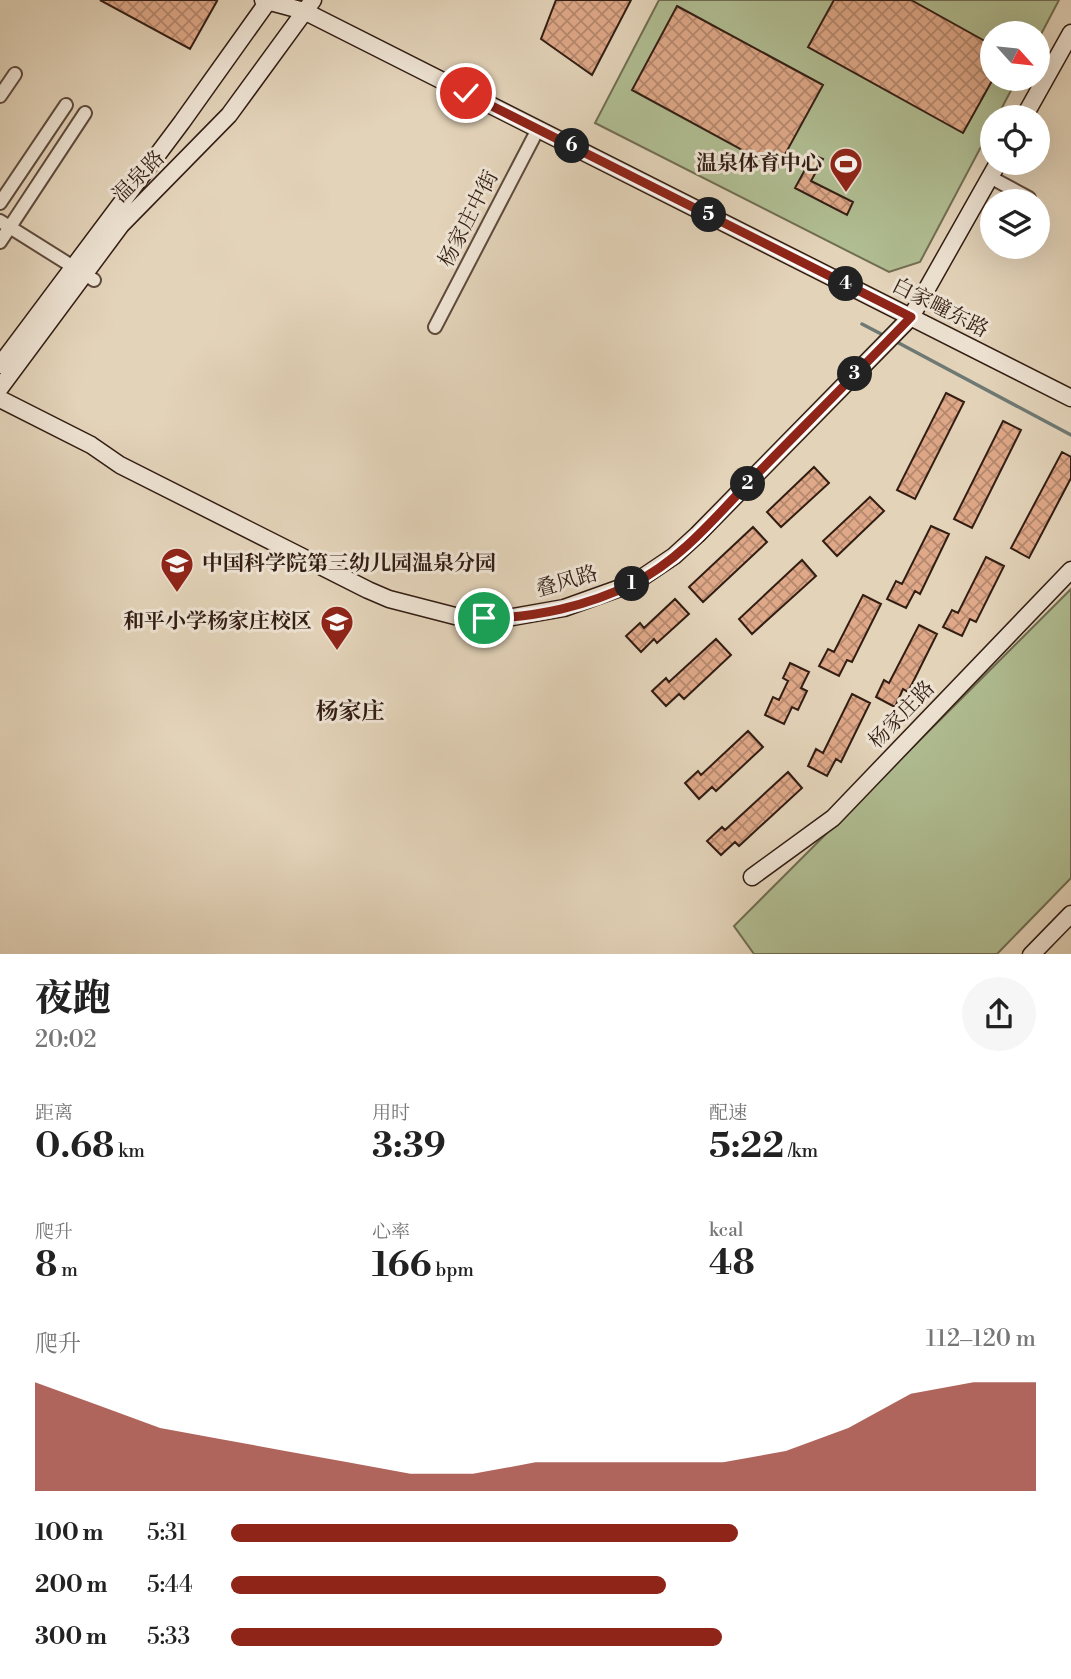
<!DOCTYPE html>
<html lang="zh">
<head>
<meta charset="utf-8">
<style>
  :root { --surface:#fff; --page:#f6f6f6; --text:#222; --muted:#767676; --accent:#8f2418 }
  body { margin:0; font-family:"Libre Bodoni","Noto Serif SC",serif; background:var(--page); color:var(--text); height:100vh; display:flex; flex-direction:column; font-size:26px; white-space:nowrap }
  * { box-sizing:border-box; margin:0 }
  p { font-size:23px; color:var(--muted) }
  .icon { flex:none; width:38px; height:38px; fill:none; stroke:currentColor; stroke-width:2; stroke-linecap:round; stroke-linejoin:round }
  .map { position:relative; height:954px; overflow:hidden }
  .details { display:flex; flex-direction:column; background:var(--surface); flex:1 }
  .details>* { flex:none }
  .needle { width:46px; rotate:117deg }
  .controls { position:absolute; left:980px; top:21px; display:grid; gap:14px }
  .controls a { display:grid; place-items:center; width:70px; height:70px; border-radius:50%; background:var(--surface); box-shadow:0 7px 28px #0002; font-size:35px }
  .pin { position:absolute; display:grid; place-items:center; width:60px; height:60px; color:#fff; margin:-30px; border:4px solid #fff; border-radius:50%; box-shadow:0 2px 7px #0007 }
  .km { position:absolute; width:35px; height:35px; margin:-18px; border-radius:50%; background:#222; color:#fff; font-size:19px; line-height:35px; text-align:center }
  .round { display:grid; place-items:center; flex:none; width:74px; height:74px; border-radius:37px; background:var(--page) }
  .overview { display:flex; align-items:center; justify-content:space-between; height:119px; padding:0 35px }
  h1 { font-size:38px; font-weight:800; line-height:52px }
  .metrics { display:grid; grid-template-columns:repeat(3,1fr); gap:10px; height:119px; padding:7px 35px }
  .metrics div { display:grid; align-content:center }
  .metrics b { font-size:35px; font-weight:800 }
  .metrics small { font-size:19px; font-weight:400 }
  .metrics p { font-size:19px }
  .chart { height:196px; padding:14px 35px }
  .chart p { display:flex; justify-content:space-between }
  .chart svg { width:100%; height:126px; margin-top:7px; fill:var(--accent); opacity:.7 }
  ul { padding:0 35px; list-style:none; font-size:23px }
  li { display:grid; grid-template-columns:112px 84px 1fr; align-items:center; height:52px }
  li i { height:18px; border-radius:9px; background:var(--accent) }
  .map>svg:first-child { display:block }
</style>
</head>
<body>
<div class="map">
<svg width="1071" height="955" viewBox="0 0 1071 955">
  <defs>
    <pattern id="building-cross-hatch" width="8" height="8" patternUnits="userSpaceOnUse" patternTransform="scale(1.75)"><rect width="8" height="8" fill="#dfa888"/><path d="M0 0l8 8M0 8l8-8" fill="none" stroke="#b5886e"/></pattern>
  </defs>
  <rect width="100%" height="100%" fill="#e3d3b9"/>
  <filter id="stains"><feTurbulence type="fractalNoise" baseFrequency=".00286" numOctaves="4"/><feColorMatrix values="0 0 0 0 .2 0 0 0 0 .09 0 0 0 0 .02 0 0 0 .5 -.17"/></filter>
  <radialGradient id="worn" r=".72"><stop offset=".6" stop-color="#630" stop-opacity="0"/><stop offset="1" stop-color="#630" stop-opacity=".3"/></radialGradient>
  <path fill="#b0bd92" stroke="#716d52" stroke-width="2" d="M 659,0 L 1059,0 L 1038,40 L 1038,33 L 992,33 L 992,79 L 1017,79 L 997,117 L 992,117 L 992,126 L 920,262 L 889,272 L 595,123 Z
    M 1071,589 L 1071,878 L 997,954 L 754,954 L 734,926 Z"/>
  <g fill="none" stroke-linecap="round" stroke-linejoin="round">
    <path stroke="#6e7974" stroke-width="3.5" d="M 862,324 L 885,336
      M 895,341 L 1071,435"/>
  </g>
  <path fill="url(#building-cross-hatch)" stroke="#321d13" stroke-width="2" d="M 100,0 L 214,0 L 217,1 L 190,49 Z
    M 556,0 L 631,0 L 592,75 L 541,39 Z
    M 834,0 L 911,0 L 992,45 L 993,79 L 963,133 L 808,47 Z
    M 677,6 L 823,85 L 777,169 L 632,90 Z
    M 813,155 L 823,159 L 811,181 L 853,202 L 847,215 L 795,188 Z
    M 946,393 L 964,402 L 915,499 L 897,490 Z
    M 1003,421 L 1021,430 L 972,528 L 954,519 Z
    M 1062,452 L 1071,457 L 1071,478 L 1029,558 L 1011,548 Z
    M 814,467 L 829,483 L 781,527 L 767,512 Z
    M 870,497 L 884,511 L 837,556 L 823,541 Z
    M 931,526 L 949,534 L 920,594 L 915,591 L 906,608 L 887,599 L 896,581 L 902,584 Z
    M 753,527 L 767,542 L 703,602 L 689,587 Z
    M 986,557 L 1004,566 L 976,622 L 970,619 L 962,636 L 943,627 L 952,610 L 958,613 Z
    M 802,560 L 816,576 L 752,634 L 739,619 Z
    M 863,595 L 881,604 L 852,662 L 847,660 L 839,676 L 819,666 L 828,649 L 834,652 Z
    M 675,599 L 689,614 L 657,643 L 654,639 L 641,652 L 626,636 L 640,623 L 644,628 Z
    M 919,625 L 937,634 L 908,692 L 903,689 L 895,707 L 876,697 L 884,680 L 889,683 Z
    M 716,639 L 731,655 L 684,699 L 679,694 L 666,706 L 652,691 L 666,678 L 669,682 Z
    M 790,663 L 809,672 L 801,688 L 807,691 L 798,710 L 792,707 L 784,724 L 765,715 L 773,697 L 779,700 L 788,681 L 783,678 Z
    M 852,694 L 870,703 L 841,762 L 836,759 L 827,776 L 808,766 L 816,749 L 823,753 Z
    M 748,731 L 763,747 L 716,791 L 712,787 L 699,799 L 685,783 L 698,771 L 701,775 Z
    M 788,772 L 802,788 L 739,846 L 735,842 L 721,855 L 707,841 L 722,827 L 725,830 Z"/>
  <g fill="none" stroke-linecap="round" stroke-linejoin="round">
    <defs>
      <path id="street" d="M 0,96 L 15,74
        M 990,177 L 1029,198
        M 0,203 L 66,105
        M 0,221 L 94,280
        M 0,242 L 85,113
        M 435,327 L 538,129"/>
      <path id="secondary" d="M 263,0 L 304,11 L 1071,398
        M 1024,117 L 1071,33
        M 0,365 L 182,122 L 269,0
        M 0,388 L 121,225 L 229,115 L 313,0
        M 0,399 L 91,445 L 120,465 L 368,590 L 389,599 L 455,616 L 507,618 L 564,608 L 634,583 L 674,556 L 697,535 L 911,317 L 998,163
        M 752,877 L 833,818 L 1071,570
        M 1031,955 L 1071,914"/>
    </defs>
    <use href="#street" stroke="#5e4a3c" stroke-width="16"/>
    <use href="#secondary" stroke="#321d13" stroke-width="19"/>
    <use href="#street" stroke="#ede2d2" stroke-width="12"/>
    <use href="#secondary" stroke="#ede2d2" stroke-width="16"/>
  </g>
  <g fill="none" stroke-linecap="round" stroke-linejoin="round">
    <defs>
      <path id="route" d="M 466,93 L 911,317 C 859,371 806,424 754,477 C 718,514 681,560 634,583 C 588,606 535,618 484,618"/>
    </defs>
    <use href="#route" stroke="#fff" stroke-width="14"/>
    <use href="#route" stroke="#8f2418" stroke-width="9"/>
  </g>
  <defs>
    <symbol id="stadium-pin" viewBox="-11 -11 22 30"><path d="M0 17L-7.5 6A9.5 9.5 0 1 1 7.5 6Z" fill="#8f2418" stroke="#ede2d2"/><path d="M0-5a6.5 5 0 1 0 0 10a6.5 5 0 1 0 0-10ZM-3.5-1.8h7v3.6h-7Z" fill="#fff"/></symbol>
    <symbol id="school-pin" viewBox="-11 -11 22 30"><path d="M0 17L-7.5 6A9.5 9.5 0 1 1 7.5 6Z" fill="#8f2418" stroke="#ede2d2"/><path d="M0-5L7-2L0 1L-7-2ZM-4 1L0 2.5L4 1V4Q0 6-4 4Z" fill="#fff"/></symbol>
  </defs>
  <g fill-rule="evenodd">
    <use href="#stadium-pin" x="827" y="145" width="38" height="52"/>
    <use href="#school-pin" x="158" y="545" width="38" height="52"/>
    <use href="#school-pin" x="318" y="603" width="38" height="52"/>
  </g>
  <g text-anchor="middle" dominant-baseline="central" stroke-width="6" stroke-linejoin="round" paint-order="stroke">
    <g font-size="21" font-weight="bold" fill="#321d13" stroke="#ede2d2" text-anchor="end">
      <text x="822" y="164">温泉体育中心</text>
      <text x="202" y="564" text-anchor="start">中国科学院第三幼儿园温泉分园</text>
      <text x="312" y="622">和平小学杨家庄校区</text>
    </g>
    <g font-size="21" fill="#321d13" stroke="#ede2d2">
      <text transform="translate(139 177) rotate(-45)">温泉路</text>
      <text transform="translate(469 219) rotate(-63)">杨家庄中街</text>
      <text transform="translate(940 308) rotate(27)">白家疃东路</text>
      <text transform="translate(567 582) rotate(-16)">叠风路</text>
      <text transform="translate(902 715) rotate(-46)">杨家庄路</text>
    </g>
    <g font-size="23" font-weight="bold" fill="#321d13" stroke="#ede2d2">
      <text x="350" y="712">杨家庄</text>
    </g>
  </g>
  <rect width="100%" height="100%" filter="url(#stains)"/>
  <rect width="100%" height="100%" fill="url(#worn)"/>
</svg>
<div class="controls">
<a><svg class="needle" viewBox="-14 -14 28 28"><path d="M0-13l5 13h-10z" fill="#e53935"/><path d="M0 13l5-13h-10z" fill="#767676"/></svg></a>
<a><svg class="icon" aria-label="locate" viewBox="0 0 24 24"><circle cx="12" cy="12" r="6"/><path d="M12 2v4M12 18v4M2 12h4M18 12h4"/></svg></a>
<a><svg class="icon" aria-label="layers" viewBox="0 0 24 24"><path d="M12 4l9 5-9 5-9-5zM3 14l9 5 9-5"/></svg></a>
</div>
<div class="pin" style="left:484px;top:618px;background:#1e9e55"><svg class="icon" aria-label="arrive" viewBox="0 0 24 24"><path d="M6 21V4h12l-3 4 3 4H6"/></svg></div>
<div class="pin" style="left:466px;top:93px;background:#d93025"><svg class="icon" aria-label="check" viewBox="0 0 24 24"><path d="M5 12l5 5 9-10"/></svg></div>
<b class="km" style="left:632px;top:584px">1</b>
<b class="km" style="left:748px;top:484px">2</b>
<b class="km" style="left:855px;top:374px">3</b>
<b class="km" style="left:846px;top:284px">4</b>
<b class="km" style="left:709px;top:215px">5</b>
<b class="km" style="left:572px;top:146px">6</b>
</div>
<section class="details">
<div class="overview"><div><h1>夜跑</h1><p>20:02</p></div><a class="round"><svg class="icon" aria-label="share" viewBox="0 0 24 24"><path d="M12 15V3M7 8l5-5 5 5M5 13v7h14v-7"/></svg></a></div>
<div class="metrics">
<div><p>距离</p><b>0.68<small> km</small></b></div>
<div><p>用时</p><b>3:39</b></div>
<div><p>配速</p><b>5:22<small> /km</small></b></div>
</div>
<div class="metrics">
<div><p>爬升</p><b>8<small> m</small></b></div>
<div><p>心率</p><b>166<small> bpm</small></b></div>
<div><p>kcal</p><b>48</b></div>
</div>
<div class="chart"><p><span>爬升</span>112–120 m</p>
<svg viewBox="0 0 160 44" preserveAspectRatio="none"><path d="M0 44V6L10 14L20 22L30 26L40 30L50 34L60 38L70 38L80 34L90 34L100 34L110 34L120 30L130 22L140 10L150 6L160 6V44z"/></svg>
</div>
<ul>
<li><b>100 m</b>5:31<i style="width:63%"></i></li>
<li><b>200 m</b>5:44<i style="width:54%"></i></li>
<li><b>300 m</b>5:33<i style="width:61%"></i></li>
</ul>
</section>
</body>
</html>
